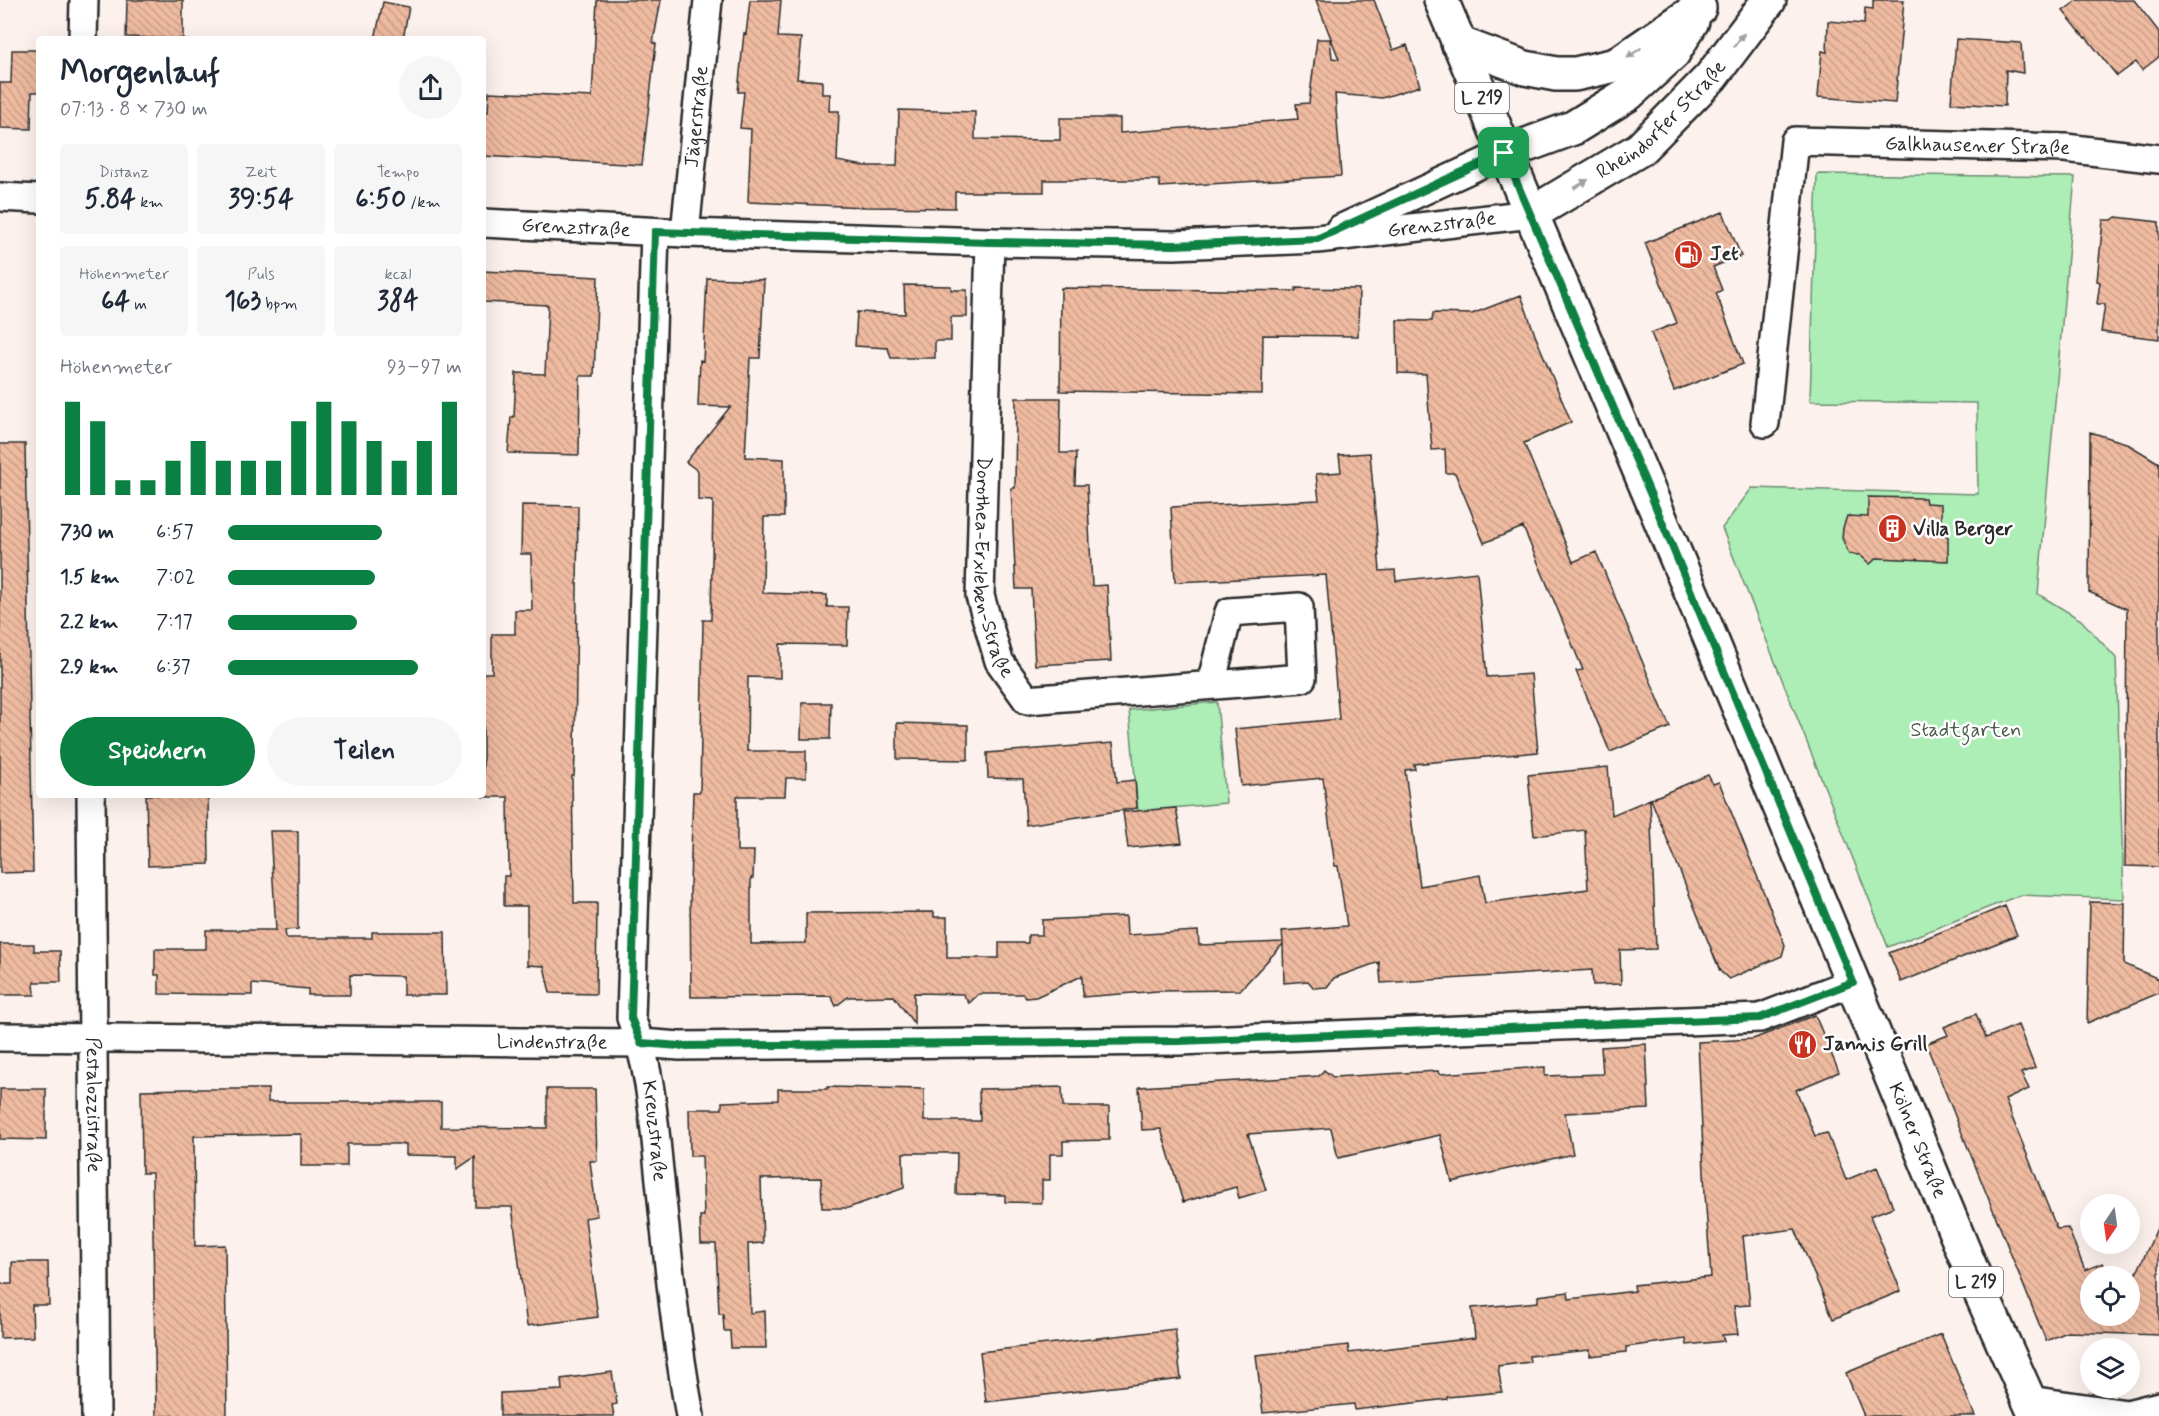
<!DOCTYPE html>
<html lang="de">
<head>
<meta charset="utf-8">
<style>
  :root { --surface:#fff; --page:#f6f6f7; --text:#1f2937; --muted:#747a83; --accent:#0b8043 }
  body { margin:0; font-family:Mynerve,sans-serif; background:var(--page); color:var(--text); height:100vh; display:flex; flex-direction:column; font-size:22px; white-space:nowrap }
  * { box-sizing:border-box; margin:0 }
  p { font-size:20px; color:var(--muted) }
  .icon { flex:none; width:33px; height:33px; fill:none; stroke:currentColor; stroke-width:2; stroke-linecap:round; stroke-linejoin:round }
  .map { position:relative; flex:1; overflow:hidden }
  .side { position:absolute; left:36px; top:36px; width:450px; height:762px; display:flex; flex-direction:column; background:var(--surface); border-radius:6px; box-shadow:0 6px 24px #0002 }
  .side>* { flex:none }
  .needle { width:39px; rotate:193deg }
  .buttons { position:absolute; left:2080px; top:1194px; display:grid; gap:12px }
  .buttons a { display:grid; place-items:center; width:60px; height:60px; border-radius:50%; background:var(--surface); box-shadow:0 6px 24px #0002; font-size:30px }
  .pin { position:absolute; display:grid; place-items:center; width:51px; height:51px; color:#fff; margin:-26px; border-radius:12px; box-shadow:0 3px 9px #0006 }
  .round { display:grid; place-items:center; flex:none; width:63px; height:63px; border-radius:32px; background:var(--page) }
  .headline { display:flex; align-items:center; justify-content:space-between; height:102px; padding:0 24px }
  h1 { font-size:33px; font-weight:800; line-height:45px }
  .figures { display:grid; grid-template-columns:repeat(3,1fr); gap:9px; height:102px; padding:6px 24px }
  .figures div { display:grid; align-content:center; border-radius:6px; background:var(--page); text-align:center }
  .figures b { font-size:26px; font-weight:800 }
  .figures small { font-size:16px; font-weight:400 }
  .figures p { font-size:16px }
  .chart { height:168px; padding:12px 24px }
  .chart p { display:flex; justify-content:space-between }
  .chart svg { width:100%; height:108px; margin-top:6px; stroke:var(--accent); stroke-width:6 }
  .cta { display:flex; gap:12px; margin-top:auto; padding:12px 24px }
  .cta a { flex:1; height:69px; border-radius:36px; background:var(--accent); color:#fff; font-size:24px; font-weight:800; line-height:69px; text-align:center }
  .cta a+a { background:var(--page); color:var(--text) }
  ul { padding:0 24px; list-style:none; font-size:20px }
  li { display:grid; grid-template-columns:96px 72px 1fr; align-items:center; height:45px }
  li i { height:15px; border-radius:8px; background:var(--accent) }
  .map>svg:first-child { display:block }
</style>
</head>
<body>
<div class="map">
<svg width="2159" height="1416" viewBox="0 0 2159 1416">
  <defs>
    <pattern id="building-back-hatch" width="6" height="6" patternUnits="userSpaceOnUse" patternTransform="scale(1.5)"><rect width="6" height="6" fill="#eebaa0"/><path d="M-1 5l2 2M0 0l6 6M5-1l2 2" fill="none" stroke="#cca08a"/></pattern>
  </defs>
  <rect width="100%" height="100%" fill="#fcf1ec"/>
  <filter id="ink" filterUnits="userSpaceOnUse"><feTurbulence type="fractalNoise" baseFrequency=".0167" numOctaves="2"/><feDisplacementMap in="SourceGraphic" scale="12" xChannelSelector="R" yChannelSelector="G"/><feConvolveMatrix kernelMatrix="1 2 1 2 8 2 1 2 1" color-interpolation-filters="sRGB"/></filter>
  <g filter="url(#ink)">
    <path fill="#adeeb7" stroke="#6c8c71" stroke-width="1.5" d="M 1817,174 L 2075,177 L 2038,594 L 2081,620 L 2116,658 L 2124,899 L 2020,895 L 1888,947 L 1722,528 L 1752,488 L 1978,494 L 1977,403 L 1810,401 Z
      M 1217,702 L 1226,803 L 1138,811 L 1129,710 Z"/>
    <path fill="url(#building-back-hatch)" stroke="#2b2b2b" stroke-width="1.5" d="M 127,0 L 183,0 L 183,39 L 126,37 Z
      M 597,0 L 661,0 L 653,43 L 656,44 L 642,165 L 483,156 L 483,112 L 488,112 L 489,92 L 592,97 Z
      M 750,0 L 781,0 L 778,37 L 801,38 L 797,79 L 822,81 L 822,94 L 830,94 L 829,111 L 839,111 L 837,161 L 864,166 L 897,166 L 899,110 L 975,112 L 975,139 L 1060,140 L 1060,118 L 1120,118 L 1120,133 L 1298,119 L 1296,104 L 1309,103 L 1317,39 L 1330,39 L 1332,58 L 1339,59 L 1316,0 L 1374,0 L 1393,50 L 1407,45 L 1420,86 L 1382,98 L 1335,94 L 1341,176 L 1160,187 L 1159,180 L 1044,180 L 1044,192 L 955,192 L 955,208 L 865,207 L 748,202 L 751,129 L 740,128 L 744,92 L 738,92 L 744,33 L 746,34 Z
      M 1873,0 L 1904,0 L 1895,103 L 1818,97 L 1822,51 L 1827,52 L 1828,21 L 1864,24 L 1865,8 L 1873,9 Z
      M 2078,0 L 2134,0 L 2159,32 L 2159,57 L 2142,70 L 2136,62 L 2117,76 L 2086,37 L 2085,38 L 2063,11 Z
      M 383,2 L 409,7 L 403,39 L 375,39 Z
      M 1956,39 L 2021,43 L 2023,73 L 2006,70 L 2005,106 L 1951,103 Z
      M 12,50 L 39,50 L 39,92 L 32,92 L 31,129 L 0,128 L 0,83 L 11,83 Z
      M 1723,212 L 1741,256 L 1713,267 L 1722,290 L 1716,293 L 1743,364 L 1674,391 L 1651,333 L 1677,323 L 1645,243 Z
      M 2116,217 L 2159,222 L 2159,339 L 2101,332 L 2105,304 L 2097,304 L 2100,282 L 2097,281 L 2103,220 L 2112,220 Z
      M 483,271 L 598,277 L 594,376 L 580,376 L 579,455 L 508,453 L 511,417 L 514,417 L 516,373 L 545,374 L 548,305 L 483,302 Z
      M 707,278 L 764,280 L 760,358 L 750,358 L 745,457 L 784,459 L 784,517 L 764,517 L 763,593 L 827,595 L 827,607 L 848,607 L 847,645 L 780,644 L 780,678 L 748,677 L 747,751 L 806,751 L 806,778 L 786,778 L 785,796 L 737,796 L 737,851 L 754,851 L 753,878 L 751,878 L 751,944 L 806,943 L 806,913 L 934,912 L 934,917 L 947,917 L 947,958 L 999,958 L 999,943 L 1028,943 L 1028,935 L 1042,935 L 1042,920 L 1126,916 L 1127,935 L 1198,931 L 1199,945 L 1283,942 L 1282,931 L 1347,926 L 1338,866 L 1335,866 L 1323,778 L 1241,786 L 1235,729 L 1339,719 L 1326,575 L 1175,582 L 1171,507 L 1319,500 L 1316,474 L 1341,472 L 1339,455 L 1370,453 L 1380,571 L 1395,570 L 1396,581 L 1477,572 L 1487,677 L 1531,674 L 1538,752 L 1414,764 L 1415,769 L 1405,770 L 1420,886 L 1480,875 L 1485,903 L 1588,889 L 1585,830 L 1534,836 L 1528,775 L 1608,767 L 1612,815 L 1650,799 L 1656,949 L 1620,950 L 1621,984 L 1593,985 L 1592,970 L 1381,983 L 1379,962 L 1334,978 L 1327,987 L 1314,988 L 1308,981 L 1284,983 L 1283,944 L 1240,990 L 1158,991 L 1083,997 L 1082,976 L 1036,997 L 1026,998 L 1023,994 L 979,994 L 969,1003 L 963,994 L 914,993 L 914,1024 L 894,996 L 848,997 L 836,1006 L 831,996 L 691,997 L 690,885 L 693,792 L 700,792 L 703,620 L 711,620 L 713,501 L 698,500 L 698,471 L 686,462 L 730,407 L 698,406 L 700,360 L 703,361 Z
      M 904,285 L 951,286 L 951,290 L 967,290 L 967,317 L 951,317 L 951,341 L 935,341 L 935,358 L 891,358 L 888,348 L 855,346 L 857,312 L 905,314 Z
      M 1061,288 L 1296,291 L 1296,288 L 1359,289 L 1358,336 L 1263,335 L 1262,394 L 1060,391 Z
      M 1521,295 L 1535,335 L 1571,422 L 1524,443 L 1573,562 L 1596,552 L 1670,727 L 1610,752 L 1576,671 L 1583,670 L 1523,527 L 1484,543 L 1455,473 L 1446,473 L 1445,449 L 1432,450 L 1426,374 L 1398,373 L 1397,320 L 1432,321 L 1433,313 L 1472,314 Z
      M 1016,398 L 1061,398 L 1060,453 L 1076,453 L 1075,485 L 1087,485 L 1092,586 L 1107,585 L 1111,661 L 1035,665 L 1031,589 L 1016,589 L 1011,488 L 1015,488 Z
      M 2090,432 L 2126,443 L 2159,463 L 2159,867 L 2125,866 L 2127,609 L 2089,592 Z
      M 0,444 L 25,444 L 33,872 L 0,873 Z
      M 1868,497 L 1925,498 L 1926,503 L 1941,504 L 1941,532 L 1948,537 L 1948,561 L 1877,558 L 1870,564 L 1860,555 L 1849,554 L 1842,538 L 1843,528 L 1847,516 L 1868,517 Z
      M 522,505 L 578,506 L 575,757 L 574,776 L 572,776 L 574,903 L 597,903 L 596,994 L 550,993 L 544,966 L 527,965 L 527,906 L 504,906 L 504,876 L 509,876 L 508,797 L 483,797 L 483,673 L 492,673 L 492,634 L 515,634 L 515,610 L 532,610 L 531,554 L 521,554 Z
      M 802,703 L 831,703 L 830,739 L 801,739 Z
      M 897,723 L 968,725 L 968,760 L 897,759 Z
      M 1113,743 L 1117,782 L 1135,780 L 1137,808 L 1026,825 L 1023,779 L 988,778 L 987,753 Z
      M 1708,775 L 1713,784 L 1719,782 L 1785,945 L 1782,956 L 1729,979 L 1720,971 L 1651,799 Z
      M 146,795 L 208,795 L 209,864 L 148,866 Z
      M 1176,808 L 1182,843 L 1128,848 L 1123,812 Z
      M 270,831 L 298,831 L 298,929 L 285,930 L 286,938 L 372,938 L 372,932 L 445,932 L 446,995 L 403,995 L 403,976 L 350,975 L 350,995 L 308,995 L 308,989 L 252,984 L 252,995 L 159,994 L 159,975 L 155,975 L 155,949 L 206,949 L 206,930 L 276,930 Z
      M 2090,902 L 2125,903 L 2124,964 L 2159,979 L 2159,993 L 2087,1023 Z
      M 2005,906 L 2017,935 L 1901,982 L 1889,953 Z
      M 0,944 L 34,944 L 34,951 L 60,951 L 61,982 L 34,982 L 35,995 L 0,995 Z
      M 1976,1014 L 1986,1038 L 2018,1025 L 2035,1068 L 2021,1073 L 2029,1089 L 2005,1100 L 2057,1229 L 2068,1228 L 2085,1270 L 2103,1263 L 2109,1276 L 2091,1276 L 2091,1316 L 2130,1316 L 2130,1288 L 2159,1224 L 2159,1335 L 2067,1332 L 2046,1341 L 1926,1044 L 1948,1035 L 1944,1027 Z
      M 1815,1015 L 1839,1072 L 1796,1090 L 1815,1136 L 1827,1133 L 1846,1180 L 1877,1167 L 1893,1207 L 1870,1216 L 1901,1291 L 1833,1319 L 1795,1229 L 1743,1236 L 1750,1305 L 1734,1306 L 1738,1334 L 1722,1335 L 1724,1341 L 1687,1345 L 1686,1339 L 1626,1347 L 1626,1352 L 1590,1356 L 1590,1350 L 1529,1356 L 1530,1362 L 1498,1366 L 1502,1392 L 1447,1397 L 1447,1399 L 1355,1410 L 1354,1404 L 1263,1413 L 1256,1355 L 1348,1345 L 1349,1353 L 1475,1338 L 1472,1308 L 1538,1302 L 1538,1296 L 1568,1292 L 1569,1299 L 1635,1291 L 1634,1285 L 1711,1277 L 1705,1194 L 1698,1042 L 1753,1039 Z
      M 1646,1044 L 1649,1109 L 1565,1113 L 1573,1154 L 1452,1182 L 1440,1135 L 1338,1158 L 1331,1128 L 1248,1134 L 1266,1190 L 1239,1198 L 1236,1187 L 1183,1202 L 1161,1129 L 1142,1130 L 1139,1087 L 1319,1076 L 1324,1070 L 1333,1077 L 1438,1071 L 1439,1074 L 1545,1067 L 1545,1076 L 1603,1074 L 1601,1047 Z
      M 827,1087 L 924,1089 L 924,1121 L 980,1121 L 979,1089 L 1062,1087 L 1063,1107 L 1109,1107 L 1109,1140 L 1063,1141 L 1063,1154 L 1050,1154 L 1050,1180 L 1042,1180 L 1042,1203 L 1005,1202 L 1005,1195 L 956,1194 L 957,1153 L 903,1153 L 904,1188 L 848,1208 L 822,1208 L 821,1178 L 761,1179 L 763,1243 L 748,1244 L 750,1313 L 765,1311 L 766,1348 L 731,1348 L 730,1331 L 724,1331 L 723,1314 L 719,1314 L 716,1244 L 701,1244 L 700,1216 L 704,1216 L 702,1156 L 690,1156 L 689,1109 L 722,1109 L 722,1102 L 778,1100 L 778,1089 L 827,1089 Z
      M 0,1089 L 46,1089 L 46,1140 L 0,1139 Z
      M 187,1089 L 268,1089 L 268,1102 L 441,1102 L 441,1127 L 547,1128 L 547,1089 L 595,1089 L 597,1161 L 590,1161 L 597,1216 L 585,1218 L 598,1317 L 527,1326 L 512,1207 L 475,1207 L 475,1157 L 457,1169 L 457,1156 L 406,1155 L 406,1144 L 347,1144 L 347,1166 L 301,1166 L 301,1134 L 194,1136 L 195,1246 L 225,1245 L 227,1416 L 156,1416 L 152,1173 L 142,1173 L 141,1090 Z
      M 12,1262 L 48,1262 L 49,1305 L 32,1305 L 33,1337 L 0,1338 L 0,1284 L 12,1284 Z
      M 1175,1329 L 1181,1379 L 986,1402 L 980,1352 Z
      M 1941,1334 L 1975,1416 L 1864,1416 L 1846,1373 Z
      M 612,1372 L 617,1404 L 612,1405 L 614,1416 L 500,1416 L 500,1393 L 562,1390 L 561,1379 Z"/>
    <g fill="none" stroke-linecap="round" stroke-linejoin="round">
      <defs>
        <g id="street">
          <path d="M 83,39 L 84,0"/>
          <path d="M 0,197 L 39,199"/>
          <path id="s1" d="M 483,223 L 685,233 L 990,242 L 1174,245 L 1317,239 L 1531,214"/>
          <path d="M 1340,229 L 1505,153"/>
          <path id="s2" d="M 655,232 L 631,1018 C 652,1070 654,1126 660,1180 C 668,1259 676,1338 690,1416"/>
          <path id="s3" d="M 685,233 L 708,0"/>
          <path id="s4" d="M 990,242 L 980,596 L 999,661 L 1027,700 L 1302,678 L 1299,607 L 1229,612 L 1211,684"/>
          <path id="s5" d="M 1765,423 L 1795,141 L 2065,148 L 2159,159"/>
          <path id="s6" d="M 91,795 L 96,1416"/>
          <path id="s7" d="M 0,1037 L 641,1043 L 680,1046 L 1179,1041 L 1760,1018 L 1853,982"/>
          <path d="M 2029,1400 L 2127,1414 L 2159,1406"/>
        </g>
        <g id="secondary">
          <path d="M 1458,43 L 1525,68 L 1556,74 L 1575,74 L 1616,65 L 1699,8"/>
          <path d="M 1505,153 L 1573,128 L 1628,94 L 1673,53 L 1692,21"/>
          <path id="s8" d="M 1531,214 L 1640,149 L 1711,77 L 1769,0"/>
        </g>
        <g id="primary">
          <path id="s9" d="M 1441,0 L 1705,625 L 1980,1291 L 2036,1416"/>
        </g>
      </defs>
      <use href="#street" stroke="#2b2b2b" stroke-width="32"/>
      <use href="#secondary" stroke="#2b2b2b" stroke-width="38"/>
      <use href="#primary" stroke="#2b2b2b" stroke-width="38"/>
      <use href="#street" stroke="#fff" stroke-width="27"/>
      <use href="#secondary" stroke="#fff" stroke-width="33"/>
      <use href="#primary" stroke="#fff" stroke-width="33"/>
    </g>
    <defs><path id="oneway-solid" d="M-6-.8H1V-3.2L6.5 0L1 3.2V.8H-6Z" transform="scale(1.5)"/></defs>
    <g fill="#a0a0a0">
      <use href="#oneway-solid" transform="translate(1739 40) rotate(-53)"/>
      <use href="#oneway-solid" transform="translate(1634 53) rotate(145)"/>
      <use href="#oneway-solid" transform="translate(1581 184) rotate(-31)"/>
    </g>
  </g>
  <g fill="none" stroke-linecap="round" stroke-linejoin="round" filter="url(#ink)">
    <defs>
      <path id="route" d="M 1504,153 L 1650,493 L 1853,982 L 1760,1018 L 1179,1041 L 680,1046 L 641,1043 L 631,1018 L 655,232 L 990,242 L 1174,245 L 1317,239 Z"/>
    </defs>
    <use href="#route" stroke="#fff" stroke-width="12"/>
    <use href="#route" stroke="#0b8043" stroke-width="8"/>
  </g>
  <defs>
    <symbol id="fuel-disc" viewBox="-11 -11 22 22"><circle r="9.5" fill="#c8321e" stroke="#fff"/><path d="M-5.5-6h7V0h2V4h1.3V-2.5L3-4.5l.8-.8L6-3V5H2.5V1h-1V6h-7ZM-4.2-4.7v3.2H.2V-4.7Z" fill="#fff"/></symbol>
    <symbol id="building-disc" viewBox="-11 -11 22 22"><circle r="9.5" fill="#c8321e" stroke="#fff"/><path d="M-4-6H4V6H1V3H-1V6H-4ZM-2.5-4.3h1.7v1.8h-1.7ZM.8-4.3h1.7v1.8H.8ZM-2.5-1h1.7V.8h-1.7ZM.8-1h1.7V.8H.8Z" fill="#fff"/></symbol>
    <symbol id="restaurant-disc" viewBox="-11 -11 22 22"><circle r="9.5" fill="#c8321e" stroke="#fff"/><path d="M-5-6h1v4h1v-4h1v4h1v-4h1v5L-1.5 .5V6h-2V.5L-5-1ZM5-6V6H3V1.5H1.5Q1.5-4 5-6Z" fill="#fff"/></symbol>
  </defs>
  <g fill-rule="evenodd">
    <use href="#fuel-disc" x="1672" y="238" width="33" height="33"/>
    <use href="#building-disc" x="1876" y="512" width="33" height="33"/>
    <use href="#restaurant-disc" x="1786" y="1028" width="33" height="33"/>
  </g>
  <g text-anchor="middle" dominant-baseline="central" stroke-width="5" stroke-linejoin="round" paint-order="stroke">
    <g fill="#fff" stroke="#6b6b6b" stroke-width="1.5">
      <rect x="1455" y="83" width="54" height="30" rx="4.5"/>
      <rect x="1949" y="1267" width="54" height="30" rx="4.5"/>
    </g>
    <g font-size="18" font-weight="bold" fill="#2b2b2b">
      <text x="1482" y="98">L 219</text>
      <text x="1976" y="1282">L 219</text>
    </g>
    <g font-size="20" fill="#2b2b2b" stroke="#fff">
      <text stroke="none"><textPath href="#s3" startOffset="117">Jägerstraße</textPath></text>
      <text stroke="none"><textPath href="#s8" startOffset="162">Rheindorfer Straße</textPath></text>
      <text stroke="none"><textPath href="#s5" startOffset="466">Galkhausener Straße</textPath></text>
      <text stroke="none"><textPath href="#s1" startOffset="960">Grenzstraße</textPath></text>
      <text stroke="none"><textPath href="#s1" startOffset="93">Grenzstraße</textPath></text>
      <text stroke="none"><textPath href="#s4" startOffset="327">Dorothea-Erxleben-Straße</textPath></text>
      <text stroke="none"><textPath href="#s7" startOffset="552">Lindenstraße</textPath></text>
      <text stroke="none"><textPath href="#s6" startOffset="310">Pestalozzistraße</textPath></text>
      <text stroke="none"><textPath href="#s2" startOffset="902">Kreuzstraße</textPath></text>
      <text stroke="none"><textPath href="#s9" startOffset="1236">Kölner Straße</textPath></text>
    </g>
    <g font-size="20" font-weight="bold" fill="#2b2b2b" stroke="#fff" text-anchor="start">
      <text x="1710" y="254">Jet</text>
      <text x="1913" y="529">Villa Berger</text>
      <text x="1823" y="1044">Jannis Grill</text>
    </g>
    <g font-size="20" fill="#4c5c4e" stroke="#fff">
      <text x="1966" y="730">Stadtgarten</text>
    </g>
  </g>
</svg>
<div class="buttons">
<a><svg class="needle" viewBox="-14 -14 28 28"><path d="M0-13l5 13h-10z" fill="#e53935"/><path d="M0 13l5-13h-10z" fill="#747a83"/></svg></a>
<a><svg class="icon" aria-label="locate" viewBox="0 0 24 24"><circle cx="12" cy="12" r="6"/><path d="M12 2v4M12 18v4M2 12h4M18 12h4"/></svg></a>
<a><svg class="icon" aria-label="layers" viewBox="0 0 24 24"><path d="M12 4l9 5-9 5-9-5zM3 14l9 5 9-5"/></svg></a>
</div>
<div class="pin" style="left:1504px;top:153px;background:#1e9e55"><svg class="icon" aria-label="arrive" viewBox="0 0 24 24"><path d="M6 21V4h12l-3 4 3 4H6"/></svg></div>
<section class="side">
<div class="headline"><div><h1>Morgenlauf</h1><p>07:13 · 8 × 730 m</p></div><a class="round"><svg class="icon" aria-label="share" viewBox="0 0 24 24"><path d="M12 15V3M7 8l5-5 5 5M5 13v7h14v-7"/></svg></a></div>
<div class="figures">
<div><p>Distanz</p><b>5.84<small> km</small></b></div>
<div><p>Zeit</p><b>39:54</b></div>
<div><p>Tempo</p><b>6:50<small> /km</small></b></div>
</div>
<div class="figures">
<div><p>Höhenmeter</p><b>64<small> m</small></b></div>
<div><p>Puls</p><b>163<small> bpm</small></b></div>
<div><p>kcal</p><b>384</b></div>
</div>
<div class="chart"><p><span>Höhenmeter</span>93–97 m</p>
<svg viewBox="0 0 160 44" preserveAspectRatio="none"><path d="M5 44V6M15 44V14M25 44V38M35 44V38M45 44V30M55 44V22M65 44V30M75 44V30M85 44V30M95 44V14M105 44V6M115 44V14M125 44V22M135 44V30M145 44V22M155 44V6"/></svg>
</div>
<ul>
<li><b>730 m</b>6:57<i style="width:66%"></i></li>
<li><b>1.5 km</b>7:02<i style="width:63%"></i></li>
<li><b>2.2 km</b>7:17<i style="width:55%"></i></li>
<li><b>2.9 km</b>6:37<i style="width:81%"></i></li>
</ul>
<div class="cta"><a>Speichern</a><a>Teilen</a></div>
</section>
</div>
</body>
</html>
